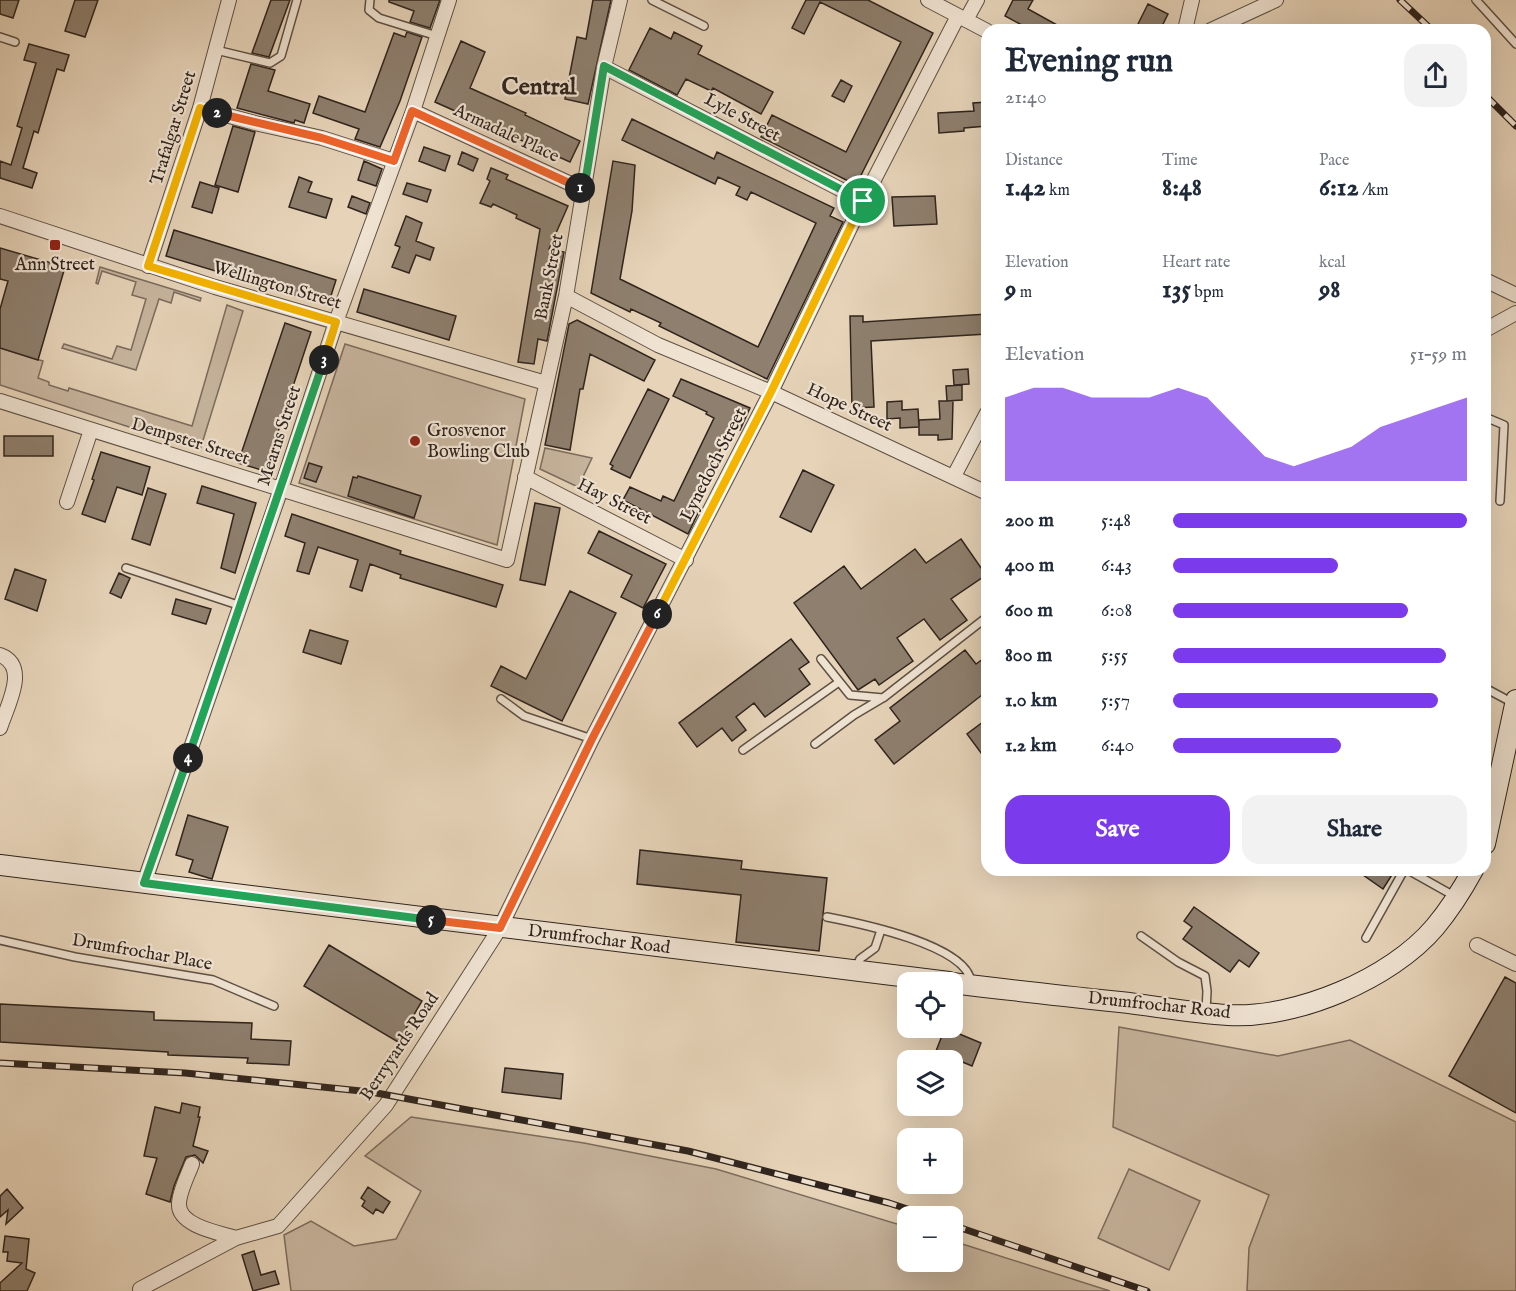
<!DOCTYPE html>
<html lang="en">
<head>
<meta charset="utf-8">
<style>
  :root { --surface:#fff; --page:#f2f2f3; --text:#1f2937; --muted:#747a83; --accent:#7c3aed }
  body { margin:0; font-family:"IM FELL English",serif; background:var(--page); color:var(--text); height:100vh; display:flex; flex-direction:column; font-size:22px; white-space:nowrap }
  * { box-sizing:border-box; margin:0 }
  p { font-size:20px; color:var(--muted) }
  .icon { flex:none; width:33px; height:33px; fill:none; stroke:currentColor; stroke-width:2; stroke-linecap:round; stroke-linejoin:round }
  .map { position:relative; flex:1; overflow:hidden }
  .drawer { position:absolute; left:981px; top:24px; width:510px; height:852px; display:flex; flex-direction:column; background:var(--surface); border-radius:18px; box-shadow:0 6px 24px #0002 }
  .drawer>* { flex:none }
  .controls { position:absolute; left:897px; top:972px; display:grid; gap:12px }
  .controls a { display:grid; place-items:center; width:66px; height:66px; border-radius:12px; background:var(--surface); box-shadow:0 6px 24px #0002; font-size:30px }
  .pin { position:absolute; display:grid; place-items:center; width:51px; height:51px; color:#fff; margin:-26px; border:3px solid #fff; border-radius:50%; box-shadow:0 2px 6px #0007 }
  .km { position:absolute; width:30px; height:30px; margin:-15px; border-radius:50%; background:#222; color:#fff; font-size:16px; line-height:30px; text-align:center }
  .round { display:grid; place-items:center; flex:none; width:63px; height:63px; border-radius:18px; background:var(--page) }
  .head { display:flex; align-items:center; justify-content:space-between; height:102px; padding:0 24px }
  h1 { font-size:33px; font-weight:700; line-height:45px }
  .stats { display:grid; grid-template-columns:repeat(3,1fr); gap:9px; height:102px; padding:6px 24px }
  .stats div { display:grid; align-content:center }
  .stats b { font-size:26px; font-weight:700 }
  .stats small { font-size:16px; font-weight:400 }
  .stats p { font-size:16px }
  .chart { height:168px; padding:12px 24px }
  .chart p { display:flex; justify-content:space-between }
  .chart svg { width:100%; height:108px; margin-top:6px; fill:var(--accent); opacity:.7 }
  .action { display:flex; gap:12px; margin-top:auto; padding:12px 24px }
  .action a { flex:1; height:69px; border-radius:18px; background:var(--accent); color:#fff; font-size:24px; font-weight:700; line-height:69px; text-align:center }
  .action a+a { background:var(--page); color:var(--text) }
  ul { padding:0 24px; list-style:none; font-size:20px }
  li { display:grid; grid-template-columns:96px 72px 1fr; align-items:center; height:45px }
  li i { height:15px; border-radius:8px; background:var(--accent) }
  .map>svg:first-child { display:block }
</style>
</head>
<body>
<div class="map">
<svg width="1516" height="1291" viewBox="0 0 1516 1291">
  <rect width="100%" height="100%" fill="#e6d3b8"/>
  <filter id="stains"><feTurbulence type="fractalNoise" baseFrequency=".00333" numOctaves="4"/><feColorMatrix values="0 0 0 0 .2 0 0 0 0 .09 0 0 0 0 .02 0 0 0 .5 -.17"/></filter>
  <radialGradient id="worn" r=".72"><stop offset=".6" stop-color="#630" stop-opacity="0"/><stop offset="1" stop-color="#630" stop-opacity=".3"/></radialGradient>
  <path fill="#c7b59e" stroke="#7b6c5e" stroke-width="1.5" d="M 100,267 L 201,298 L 200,301 L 174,292 L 171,303 L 159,299 L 136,370 L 62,348 L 64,344 L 112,359 L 117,346 L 131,350 L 146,299 L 132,295 L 136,282 L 102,271 L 98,284 L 96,283 Z
    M 227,305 L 243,311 L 200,450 L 0,385 L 0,348 L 43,361 L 38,378 L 49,382 L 49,385 L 68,391 L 69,388 L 192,426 Z
    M 345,344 L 525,399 L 497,545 L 299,483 Z
    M 545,448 L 592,458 L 578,487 L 540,469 Z
    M 1119,1027 L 1278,1056 L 1350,1040 L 1516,1122 L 1516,1291 L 1247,1291 L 1249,1248 L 1269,1195 L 1113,1127 Z
    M 411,1117 L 584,1143 L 716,1169 L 907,1227 L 908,1262 L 952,1262 L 953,1241 L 1110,1291 L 291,1291 L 284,1235 L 311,1221 L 354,1246 L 396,1239 L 421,1191 L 365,1156 Z
    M 1129,1169 L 1200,1201 L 1169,1270 L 1098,1238 Z"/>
  <path fill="#8e7f6e" stroke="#2f241d" stroke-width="1.5" d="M 0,0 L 19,0 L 13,18 L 0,14 Z
    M 75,0 L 98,0 L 85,37 L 65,31 Z
    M 271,0 L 290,0 L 269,57 L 252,53 Z
    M 389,0 L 440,0 L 430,28 L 410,22 L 414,11 L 389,2 Z
    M 593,0 L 611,0 L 588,104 L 565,99 L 577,37 L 586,39 Z
    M 806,0 L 868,0 L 933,33 L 856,185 L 761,137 L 772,115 L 846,152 L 901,42 L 820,2 L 804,34 L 792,28 Z
    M 1013,0 L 1033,0 L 1028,9 L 1066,30 L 1031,30 L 1005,16 Z
    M 1148,4 L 1168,14 L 1160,30 L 1135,30 Z
    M 650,28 L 671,39 L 674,32 L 702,46 L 698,54 L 773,92 L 761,114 L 713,88 L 711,91 L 686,79 L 677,95 L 629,70 Z
    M 407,32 L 422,37 L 400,101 L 380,147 L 355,139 L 359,129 L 313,113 L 319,96 L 365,112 L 394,33 L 405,37 Z
    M 461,41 L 485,52 L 470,88 L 526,113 L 525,115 L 580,141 L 570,162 L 435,102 Z
    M 29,44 L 69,55 L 64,71 L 57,69 L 38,133 L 34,131 L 23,168 L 37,173 L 32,188 L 0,178 L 0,161 L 11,165 L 22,128 L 17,126 L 36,63 L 24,60 Z
    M 251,64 L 275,70 L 268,91 L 310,104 L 304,123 L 295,120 L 294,123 L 237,108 Z
    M 841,80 L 852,86 L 844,102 L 832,96 Z
    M 987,102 L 987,126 L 964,128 L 964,131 L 939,133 L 938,113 L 974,111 L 973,103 Z
    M 632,119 L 714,159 L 717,152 L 834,208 L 830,216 L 843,222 L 767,379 L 659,326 L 661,323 L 631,309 L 630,312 L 591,293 L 613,161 L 635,165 L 632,211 L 620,279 L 758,347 L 816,223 L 751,192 L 747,200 L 736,195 L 740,187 L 718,177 L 715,184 L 622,140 Z
    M 233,126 L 255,132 L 238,192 L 215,185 Z
    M 424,147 L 450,156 L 445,171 L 419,161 Z
    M 462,152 L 478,159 L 473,171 L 458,164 Z
    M 364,161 L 382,169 L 376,186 L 358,180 Z
    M 491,168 L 508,175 L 506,179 L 568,206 L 549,249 L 564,252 L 547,341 L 538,339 L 534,364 L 518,362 L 540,229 L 516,218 L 517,215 L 493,204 L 491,207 L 480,203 L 490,181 L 487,179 Z
    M 299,177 L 312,182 L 308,192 L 332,199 L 326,218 L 289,207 Z
    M 200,182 L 219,188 L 212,213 L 192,207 Z
    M 407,183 L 431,190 L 427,202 L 403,194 Z
    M 352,196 L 370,203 L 366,214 L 348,207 Z
    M 935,196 L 937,224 L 894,226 L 892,197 Z
    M 406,216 L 422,223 L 416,241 L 434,248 L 430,260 L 416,255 L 409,273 L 392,267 L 400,247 L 395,245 Z
    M 174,230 L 336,280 L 328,305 L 166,256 Z
    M 0,248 L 65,267 L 38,360 L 0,348 L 0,309 L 8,281 L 0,279 Z
    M 364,289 L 456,316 L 449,340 L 357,312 Z
    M 987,314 L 987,334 L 871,341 L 874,407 L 852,408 L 850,316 L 863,316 L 863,322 Z
    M 577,320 L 655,360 L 644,381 L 590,354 L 583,389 L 580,389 L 570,450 L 545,445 L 569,324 Z
    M 285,323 L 311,332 L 265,471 L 238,463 Z
    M 968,369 L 969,384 L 954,385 L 953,370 Z
    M 681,379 L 750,408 L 740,430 L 732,426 L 691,510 L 698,513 L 688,534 L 623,500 L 630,487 L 661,501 L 663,496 L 674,501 L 714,418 L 706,414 L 707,412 L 673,396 Z
    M 962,385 L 962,400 L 947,401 L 946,386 Z
    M 648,389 L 669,399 L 630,478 L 611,469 L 613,466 L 610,464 Z
    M 902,401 L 902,410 L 918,409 L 919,427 L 900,428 L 900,418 L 887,419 L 887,402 Z
    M 939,401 L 953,401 L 952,439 L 938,440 L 938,435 L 919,435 L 919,420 L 940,419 Z
    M 4,436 L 53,436 L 53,456 L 4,456 Z
    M 101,452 L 150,467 L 142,495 L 117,487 L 105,522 L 82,514 L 94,480 L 92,479 Z
    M 309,463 L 322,467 L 316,482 L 304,478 Z
    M 803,470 L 834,485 L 811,532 L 780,517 Z
    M 358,476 L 421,496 L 414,518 L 348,496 L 353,477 L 357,478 Z
    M 202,486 L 256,503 L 235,573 L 221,568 L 234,514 L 197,503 Z
    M 148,488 L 166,494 L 150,545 L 132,539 Z
    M 535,503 L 560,508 L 545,585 L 520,580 Z
    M 292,514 L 401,551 L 400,554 L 503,585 L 496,607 L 400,578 L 401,575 L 370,564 L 362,591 L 350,587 L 358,560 L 318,547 L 309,574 L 297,571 L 305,543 L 285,536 Z
    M 599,531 L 666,564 L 643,608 L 621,597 L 632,575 L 588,553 Z
    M 961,539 L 986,575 L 951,599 L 967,620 L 940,640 L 924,619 L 897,638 L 913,661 L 879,685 L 875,679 L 858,690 L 794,603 L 844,566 L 861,589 L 915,549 L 926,563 Z
    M 15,569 L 46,580 L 37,611 L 5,599 Z
    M 119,573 L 130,578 L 121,598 L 110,593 Z
    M 570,591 L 616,613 L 562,721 L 491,686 L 501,666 L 526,679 Z
    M 176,599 L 211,609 L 206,624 L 172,614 Z
    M 310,630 L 348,641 L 341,664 L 303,652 Z
    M 791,639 L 809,662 L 799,669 L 810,684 L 765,717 L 754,703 L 736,717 L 746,730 L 732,741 L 722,728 L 697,747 L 679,723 Z
    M 965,650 L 976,664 L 987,656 L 987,691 L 894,764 L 875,740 L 900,721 L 890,708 Z
    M 987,719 L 987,761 L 967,734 Z
    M 188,815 L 228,827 L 212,879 L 189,872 L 193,860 L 176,855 Z
    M 640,850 L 742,861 L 741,869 L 827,878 L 819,951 L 736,942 L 741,895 L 637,884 Z
    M 1356,870 L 1395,870 L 1383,889 Z
    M 1194,907 L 1259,953 L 1249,967 L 1239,960 L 1230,972 L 1183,939 L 1192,927 L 1184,921 Z
    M 329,945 L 422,1001 L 398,1042 L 304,986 Z
    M 1505,977 L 1516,983 L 1516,1113 L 1449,1076 Z
    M 0,1004 L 154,1012 L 154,1020 L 252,1023 L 251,1039 L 291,1041 L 289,1065 L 247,1063 L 248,1058 L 168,1055 L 168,1052 L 0,1042 Z
    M 945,1028 L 981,1043 L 972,1066 L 936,1051 Z
    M 505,1068 L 563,1074 L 561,1099 L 502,1092 Z
    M 182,1103 L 200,1107 L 198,1117 L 200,1117 L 193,1146 L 208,1151 L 203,1163 L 195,1155 L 186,1157 L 174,1186 L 170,1202 L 146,1194 L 157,1158 L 144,1156 L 155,1107 L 180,1113 Z
    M 368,1187 L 390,1202 L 383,1213 L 376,1209 L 373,1214 L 362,1206 L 365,1201 L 361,1198 Z
    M 7,1189 L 23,1208 L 6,1224 L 8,1210 L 0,1217 L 0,1196 Z
    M 5,1236 L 29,1239 L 26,1269 L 35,1273 L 27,1291 L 0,1291 L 0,1283 L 22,1263 L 7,1261 L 8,1252 L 3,1252 Z
    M 254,1251 L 261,1275 L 275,1271 L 279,1284 L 253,1291 L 242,1255 Z"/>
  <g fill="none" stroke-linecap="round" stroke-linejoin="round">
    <defs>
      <path id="service" d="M 370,0 L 369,10 L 379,18 L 437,36
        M 652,0 L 704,26
        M 1476,0 L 1516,44
        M 0,37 L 15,42
        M 216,50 L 270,63 L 281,56 L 297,0
        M 1485,417 L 1504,425 L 1500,501
        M 126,568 L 241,606
        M 821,659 L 850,695 L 883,698 L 987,617
        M 1485,688 L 1513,703
        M 501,699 L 524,716 L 592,739
        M 815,744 L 854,715 L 881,699
        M 743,750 L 839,682
        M 1408,870 L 1456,897
        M 827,917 C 858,923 967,945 971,982
        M 1141,936 L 1178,962 L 1205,976 L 1207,991 L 1206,1012
        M 1366,938 L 1404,870
        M 0,940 L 75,957 L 213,980 L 274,1006
        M 855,969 L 860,959 L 875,948 L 881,930"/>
      <path id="minor" d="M 928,0 L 987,31
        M 966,20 L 977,0
        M 1185,30 L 1192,0
        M 1211,30 L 1276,0
        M 604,67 L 863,201
        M 200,108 L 255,123 L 322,138 L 394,161
        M 413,111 L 584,190
        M 0,216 L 215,287 L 546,383
        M 148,266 L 200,108 L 229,0
        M 1485,280 L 1516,295
        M 566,296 L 658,345 L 771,392 L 987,493
        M 1485,330 L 1516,313
        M 0,401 L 507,560 L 566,296 L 604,67 L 620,0
        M 954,476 L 987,413
        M 525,477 L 686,560
        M 67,502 L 91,430
        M 0,655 C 30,666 7,706 0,728
        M 144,883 L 281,489 L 336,322 L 413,111 L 449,0
        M 1477,945 L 1516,964
        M 192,1164 C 188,1175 179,1192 179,1204 C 178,1226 220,1233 236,1238
        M 140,1289 L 236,1238 L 278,1226 L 386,1105 L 500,928 L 592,739 L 771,392 L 863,201 L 958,16"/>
      <path id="secondary" d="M 1485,844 L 1516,700
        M 0,865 L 949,982
        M 952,983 C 1008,990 1064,996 1120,1002 C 1155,1006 1192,1013 1228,1015 C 1296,1019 1391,979 1435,927 C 1450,909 1462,890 1473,870"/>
    </defs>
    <use href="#service" stroke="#5d5044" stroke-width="10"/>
    <use href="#minor" stroke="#5d5044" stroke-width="16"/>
    <use href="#secondary" stroke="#2f241d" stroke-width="22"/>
    <use href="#service" stroke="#efe2d1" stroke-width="7"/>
    <use href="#minor" stroke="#efe2d1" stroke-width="14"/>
    <use href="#secondary" stroke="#efe2d1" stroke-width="20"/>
    <defs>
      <path id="rail" d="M 1400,0 L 1432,30
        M 1485,95 L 1516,126
        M 0,1063 L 185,1073 L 371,1092 L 688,1151 L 889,1203 L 929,1216
        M 952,1225 L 1147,1291"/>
    </defs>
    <use href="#rail" stroke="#2f241d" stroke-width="7"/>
    <use href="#rail" stroke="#efe2d1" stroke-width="4.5" stroke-dasharray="14" stroke-linecap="butt"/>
  </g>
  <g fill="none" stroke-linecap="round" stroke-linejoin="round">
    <defs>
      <path id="split-1" d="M 580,188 L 584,190 L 604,66 L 863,201"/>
      <path id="split-2" d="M 217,113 L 322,138 L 394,161 L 412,111 L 580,188"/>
      <path id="split-3" d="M 217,113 L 200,108 L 148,266 L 336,322 L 324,360"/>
      <path id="split-4" d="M 188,758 L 324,360"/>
      <path id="split-5" d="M 188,758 L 144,883 L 431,920"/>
      <path id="split-6" d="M 431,920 L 500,928 L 592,739 L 657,614"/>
      <path id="split-7" d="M 657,614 L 771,392 L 863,201"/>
    </defs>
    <use href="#split-1" stroke="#fff" stroke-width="12"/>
    <use href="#split-2" stroke="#fff" stroke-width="12"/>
    <use href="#split-3" stroke="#fff" stroke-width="12"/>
    <use href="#split-4" stroke="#fff" stroke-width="12"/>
    <use href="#split-5" stroke="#fff" stroke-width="12"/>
    <use href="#split-6" stroke="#fff" stroke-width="12"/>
    <use href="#split-7" stroke="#fff" stroke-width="12"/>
    <use href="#split-1" stroke="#22a559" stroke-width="8"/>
    <use href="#split-2" stroke="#f0652b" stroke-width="8"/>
    <use href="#split-3" stroke="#f5b400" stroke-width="8"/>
    <use href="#split-4" stroke="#22a559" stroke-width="8"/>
    <use href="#split-5" stroke="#22a559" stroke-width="8"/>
    <use href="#split-6" stroke="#f0652b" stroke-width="8"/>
    <use href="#split-7" stroke="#f5b400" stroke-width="8"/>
  </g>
  <g fill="#8f2418" stroke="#efe2d1" stroke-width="2">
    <rect x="49" y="239" width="12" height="12" rx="3"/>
    <circle cx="415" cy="441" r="6"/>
  </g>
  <g text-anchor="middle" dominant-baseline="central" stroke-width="4.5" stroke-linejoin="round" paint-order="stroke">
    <g font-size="18" fill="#2f241d" stroke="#efe2d1">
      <text transform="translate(742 118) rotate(28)">Lyle Street</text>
      <text transform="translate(174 128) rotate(-73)">Trafalgar Street</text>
      <text transform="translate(506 134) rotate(25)">Armadale Place</text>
      <text transform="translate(550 277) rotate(-79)">Bank Street</text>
      <text transform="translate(277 286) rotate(16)">Wellington Street</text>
      <text transform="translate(849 408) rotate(25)">Hope Street</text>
      <text transform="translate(280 436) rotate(-72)">Mearns Street</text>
      <text transform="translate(190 442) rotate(17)">Dempster Street</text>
      <text transform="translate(714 465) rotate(-63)">Lynedoch Street</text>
      <text transform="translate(614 502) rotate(27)">Hay Street</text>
      <text transform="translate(599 940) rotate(7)">Drumfrochar Road</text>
      <text transform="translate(142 953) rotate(10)">Drumfrochar Place</text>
      <text transform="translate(1159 1006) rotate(6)">Drumfrochar Road</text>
      <text transform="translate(400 1047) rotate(-56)">Berryyards Road</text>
    </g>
    <g font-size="18" fill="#2f241d" stroke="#efe2d1">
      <text x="55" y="265">Ann Street</text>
      <text x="427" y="431" text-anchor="start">Grosvenor<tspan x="427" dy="21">Bowling Club</tspan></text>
    </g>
    <g font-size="24" font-weight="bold" fill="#2f241d" stroke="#efe2d1">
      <text x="539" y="87">Central</text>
    </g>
  </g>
  <rect width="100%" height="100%" filter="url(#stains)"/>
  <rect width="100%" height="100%" fill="url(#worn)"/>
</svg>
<div class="controls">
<a><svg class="icon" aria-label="locate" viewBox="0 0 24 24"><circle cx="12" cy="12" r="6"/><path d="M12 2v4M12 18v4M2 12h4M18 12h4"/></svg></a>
<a><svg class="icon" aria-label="layers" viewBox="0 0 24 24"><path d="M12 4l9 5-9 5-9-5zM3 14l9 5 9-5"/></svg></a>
<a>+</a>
<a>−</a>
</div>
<div class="pin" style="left:863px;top:201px;background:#1e9e55"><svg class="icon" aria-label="arrive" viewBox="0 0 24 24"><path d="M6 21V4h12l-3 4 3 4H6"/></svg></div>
<b class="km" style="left:580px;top:188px">1</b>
<b class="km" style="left:217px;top:113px">2</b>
<b class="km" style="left:324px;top:360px">3</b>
<b class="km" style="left:188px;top:758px">4</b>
<b class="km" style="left:431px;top:920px">5</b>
<b class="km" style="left:657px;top:614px">6</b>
<section class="drawer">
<div class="head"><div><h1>Evening run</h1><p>21:40</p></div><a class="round"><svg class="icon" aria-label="share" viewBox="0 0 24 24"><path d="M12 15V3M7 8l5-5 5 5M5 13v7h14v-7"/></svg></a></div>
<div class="stats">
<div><p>Distance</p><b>1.42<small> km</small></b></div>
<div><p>Time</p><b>8:48</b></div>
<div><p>Pace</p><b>6:12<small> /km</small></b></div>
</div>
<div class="stats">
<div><p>Elevation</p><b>9<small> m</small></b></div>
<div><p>Heart rate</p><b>135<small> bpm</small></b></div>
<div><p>kcal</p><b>98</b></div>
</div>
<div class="chart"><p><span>Elevation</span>51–59 m</p>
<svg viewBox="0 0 160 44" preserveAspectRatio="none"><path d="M0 44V10L10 6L20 6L30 10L40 10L50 10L60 6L70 10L80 22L90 34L100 38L110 34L120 30L130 22L140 18L150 14L160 10V44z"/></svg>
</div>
<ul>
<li><b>200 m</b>5:48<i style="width:100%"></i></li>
<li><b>400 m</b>6:43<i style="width:56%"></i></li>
<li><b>600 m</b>6:08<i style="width:80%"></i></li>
<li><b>800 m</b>5:55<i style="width:93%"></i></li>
<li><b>1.0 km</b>5:57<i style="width:90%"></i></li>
<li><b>1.2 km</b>6:40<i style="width:57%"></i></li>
</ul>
<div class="action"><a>Save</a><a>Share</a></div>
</section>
</div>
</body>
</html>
